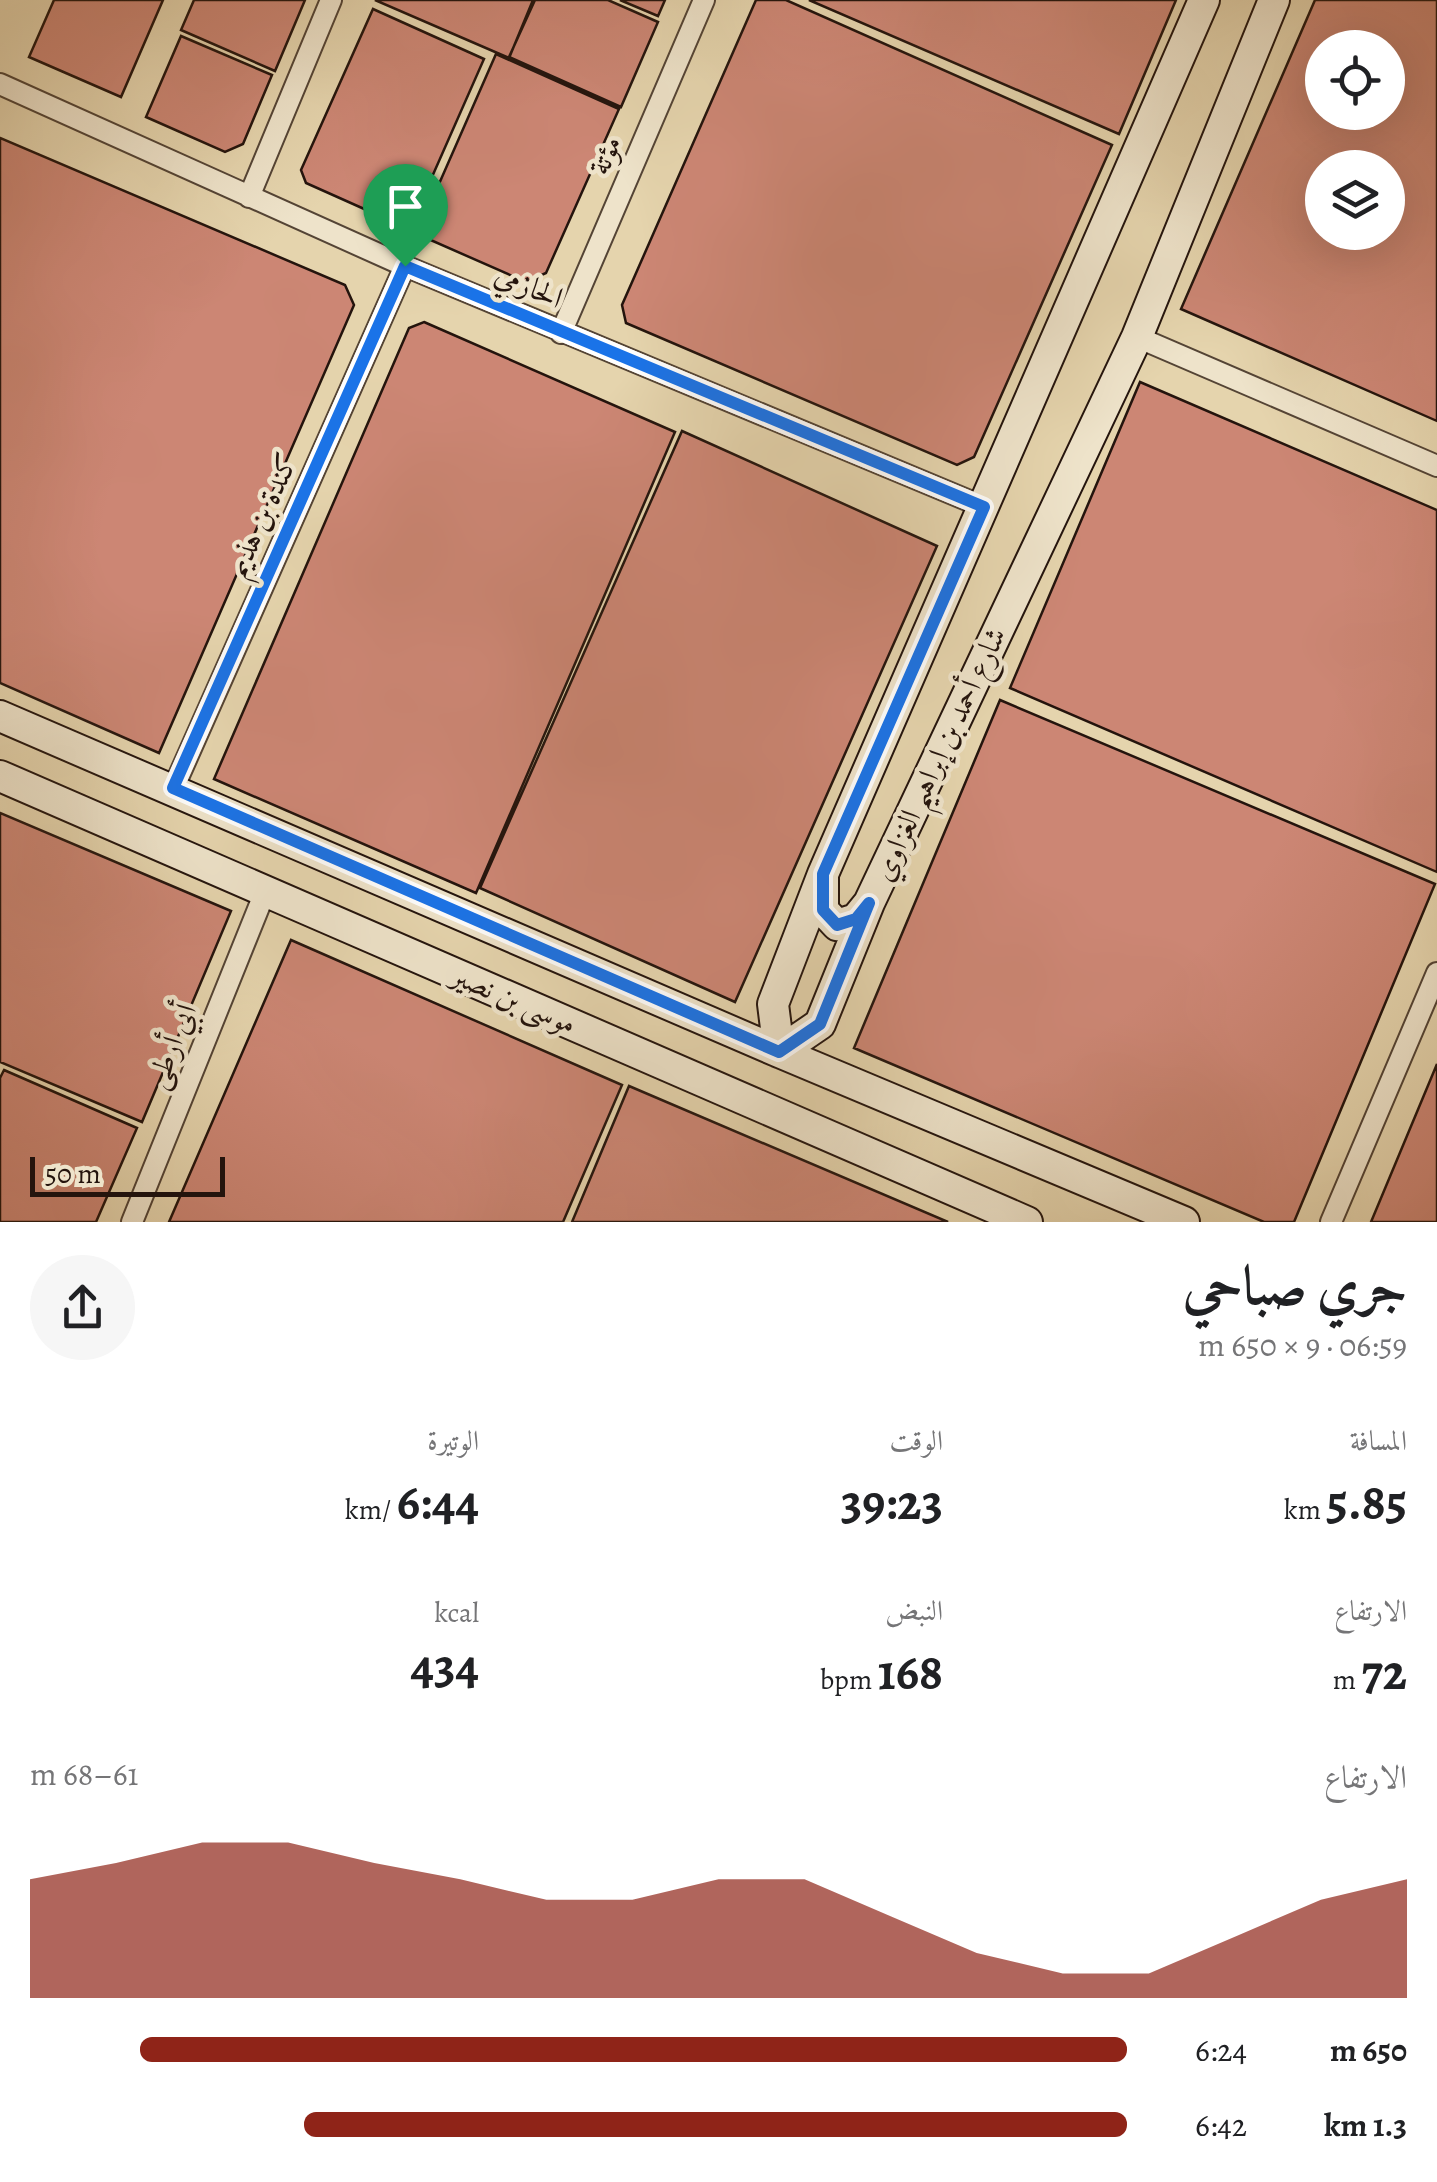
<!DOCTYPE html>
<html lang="ar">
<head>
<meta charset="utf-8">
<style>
  :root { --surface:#fff; --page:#f6f6f6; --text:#202124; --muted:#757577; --accent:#8f2418 }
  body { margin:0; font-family:Alegreya,Amiri,serif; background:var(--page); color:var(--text); direction:rtl; height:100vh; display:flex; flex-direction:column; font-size:38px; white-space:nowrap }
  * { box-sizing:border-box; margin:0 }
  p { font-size:32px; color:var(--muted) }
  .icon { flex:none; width:55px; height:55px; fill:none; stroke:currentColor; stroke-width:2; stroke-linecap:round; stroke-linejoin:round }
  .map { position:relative; height:1222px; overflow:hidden; direction:ltr }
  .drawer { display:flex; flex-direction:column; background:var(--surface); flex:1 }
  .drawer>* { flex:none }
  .tools { position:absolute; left:1305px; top:30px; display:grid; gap:20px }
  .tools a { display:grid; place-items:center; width:100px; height:100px; border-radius:50%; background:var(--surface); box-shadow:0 10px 40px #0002; font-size:50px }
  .scale { position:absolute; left:30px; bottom:25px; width:195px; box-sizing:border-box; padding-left:10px; border:5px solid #24140d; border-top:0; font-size:28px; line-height:35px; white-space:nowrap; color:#24140d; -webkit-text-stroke:8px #eee3ca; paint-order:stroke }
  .pin { position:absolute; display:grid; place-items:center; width:85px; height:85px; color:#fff; margin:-102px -42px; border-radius:50% 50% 50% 0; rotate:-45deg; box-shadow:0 0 10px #0007 }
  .pin .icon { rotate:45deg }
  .round { display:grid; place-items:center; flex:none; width:105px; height:105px; border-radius:52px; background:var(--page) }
  .head { display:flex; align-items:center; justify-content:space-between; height:170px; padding:0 30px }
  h1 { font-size:55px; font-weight:700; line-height:75px }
  .figures { display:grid; grid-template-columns:repeat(3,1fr); gap:15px; height:170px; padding:10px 30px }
  .figures div { display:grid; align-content:center }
  .figures b { font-size:50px; font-weight:700 }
  .figures small { font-size:28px; font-weight:400 }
  .figures p { font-size:28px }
  .chart { height:280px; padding:20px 30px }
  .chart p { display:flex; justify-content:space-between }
  .chart svg { width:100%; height:180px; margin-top:10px; fill:var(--accent); opacity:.7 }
  ul { padding:0 30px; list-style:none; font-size:32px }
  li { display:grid; grid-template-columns:160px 120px 1fr; align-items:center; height:75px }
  li i { height:25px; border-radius:12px; background:var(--accent) }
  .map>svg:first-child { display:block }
</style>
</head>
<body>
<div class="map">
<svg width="1437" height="1222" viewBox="0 0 1437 1222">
  <rect width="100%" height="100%" fill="#e5d4ad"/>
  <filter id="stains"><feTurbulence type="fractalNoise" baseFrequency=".002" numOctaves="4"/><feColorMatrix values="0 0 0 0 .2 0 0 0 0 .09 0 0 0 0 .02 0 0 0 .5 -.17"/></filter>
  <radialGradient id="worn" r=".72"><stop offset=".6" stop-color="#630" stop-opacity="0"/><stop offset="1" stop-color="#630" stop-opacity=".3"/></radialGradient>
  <path fill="#cc8674" stroke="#24140d" stroke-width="2.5" fill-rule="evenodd" d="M 54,0 L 163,0 L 121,97 L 29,57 Z
    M 194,0 L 305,0 L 275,71 L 181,30 Z
    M 375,0 L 533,0 L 509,58 Z
    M 535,0 L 608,0 L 658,22 L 621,107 L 509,57 Z
    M 620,0 L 665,0 L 658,16 Z
    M 756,0 L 786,0 L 1112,145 L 974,457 L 957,465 L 626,323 L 622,305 Z
    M 809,0 L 1176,0 L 1119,134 Z
    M 1315,0 L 1437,0 L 1437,421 L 1181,309 ZM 1322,48 L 1388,48 L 1388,112 L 1322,112 ZM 1322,168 L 1388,168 L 1388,232 L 1322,232 Z
    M 373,9 L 484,59 L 409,229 L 306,183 L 301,170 Z
    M 181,36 L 272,75 L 243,144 L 225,152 L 146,117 Z
    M 496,54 L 619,109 L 546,273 L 526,282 L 417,234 Z
    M 0,138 L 345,285 L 354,305 L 159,753 L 0,683 Z
    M 424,322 L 675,432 L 476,893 L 214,779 L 409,328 Z
    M 1140,382 L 1437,510 L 1437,872 L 1010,688 Z
    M 682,431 L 937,546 L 735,1002 L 480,888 Z
    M 1000,700 L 1435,884 L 1294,1222 L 1264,1222 L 854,1048 Z
    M 0,813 L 231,911 L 142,1122 L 0,1062 Z
    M 291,940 L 622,1085 L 563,1222 L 169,1222 Z
    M 1437,1064 L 1437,1222 L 1371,1222 Z
    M 4,1070 L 137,1128 L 96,1222 L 0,1222 L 0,1078 Z
    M 629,1086 L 948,1222 L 572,1222 Z"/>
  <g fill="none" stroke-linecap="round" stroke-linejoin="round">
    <defs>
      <path id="street" d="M 0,84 L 405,266 L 984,507
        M 249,197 L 331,0
        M 561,333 L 704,0
        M 1137,337 L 1437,466
        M 173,789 L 405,266
        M 132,1222 L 265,892
        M 1331,1222 L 1437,973"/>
      <path id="secondary" d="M 1204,0 L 823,874 L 773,1004 L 779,1052 L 820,1024 L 869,903 L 1137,337 L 1274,0
        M 0,716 L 779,1052 L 1184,1222
        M 0,776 L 1027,1222
        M 823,877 L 823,910 L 837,925 L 856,919 L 869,903"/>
    </defs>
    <use href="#street" stroke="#544435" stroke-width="24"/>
    <use href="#secondary" stroke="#24140d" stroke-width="34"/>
    <use href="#street" stroke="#eee3ca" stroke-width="20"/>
    <use href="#secondary" stroke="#eee3ca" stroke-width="30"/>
  </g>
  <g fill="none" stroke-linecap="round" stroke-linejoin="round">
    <defs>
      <path id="route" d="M 405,266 L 984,507 L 823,874 L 823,910 L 837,925 L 856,919 L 869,903 L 820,1024 L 779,1052 L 173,788 Z"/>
    </defs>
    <use href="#route" stroke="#fff" stroke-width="20"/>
    <use href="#route" stroke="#1a73e8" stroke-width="12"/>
  </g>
  <g text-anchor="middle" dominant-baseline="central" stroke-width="9" stroke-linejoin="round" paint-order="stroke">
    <g font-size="30" fill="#24140d" stroke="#eee3ca">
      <text transform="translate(605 155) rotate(-67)">مؤتة</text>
      <text transform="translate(529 286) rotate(23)">الحازمي</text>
      <text transform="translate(262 515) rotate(-66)">كندة بن هذيم</text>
      <text transform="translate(939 754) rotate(-65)">شارع أحمد بن إبراهيم الغزاوي</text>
      <text transform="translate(514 999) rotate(23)">موسى بن نصير</text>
      <text transform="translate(171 1046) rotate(-68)">أبي أرطى</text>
    </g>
  </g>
  <rect width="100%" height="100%" filter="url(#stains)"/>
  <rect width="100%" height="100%" fill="url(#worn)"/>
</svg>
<div class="tools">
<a><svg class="icon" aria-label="locate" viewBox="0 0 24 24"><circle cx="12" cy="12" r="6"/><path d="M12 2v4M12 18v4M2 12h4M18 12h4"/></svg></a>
<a><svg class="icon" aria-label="layers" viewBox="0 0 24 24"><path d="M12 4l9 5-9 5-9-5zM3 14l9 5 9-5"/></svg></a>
</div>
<div class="scale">50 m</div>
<div class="pin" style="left:405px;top:266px;background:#1e9e55"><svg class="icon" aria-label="arrive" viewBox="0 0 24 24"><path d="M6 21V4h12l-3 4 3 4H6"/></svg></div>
</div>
<section class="drawer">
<div class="head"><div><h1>جري صباحي</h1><p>06:59 · 9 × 650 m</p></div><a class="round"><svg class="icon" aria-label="share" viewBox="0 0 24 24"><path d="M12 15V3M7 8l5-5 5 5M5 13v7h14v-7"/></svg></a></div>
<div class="figures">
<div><p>المسافة</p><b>5.85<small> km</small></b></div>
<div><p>الوقت</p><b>39:23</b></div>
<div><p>الوتيرة</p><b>6:44<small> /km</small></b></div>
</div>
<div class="figures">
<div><p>الارتفاع</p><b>72<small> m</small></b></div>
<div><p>النبض</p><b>168<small> bpm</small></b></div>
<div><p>kcal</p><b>434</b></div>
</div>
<div class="chart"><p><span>الارتفاع</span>61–68 m</p>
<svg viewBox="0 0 160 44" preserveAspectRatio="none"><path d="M0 44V15L10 11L20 6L30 6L40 11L50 15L60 20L70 20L80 15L90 15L100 24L110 33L120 38L130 38L140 29L150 20L160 15V44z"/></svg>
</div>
<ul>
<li><b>650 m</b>6:24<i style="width:90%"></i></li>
<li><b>1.3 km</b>6:42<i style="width:75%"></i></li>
</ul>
</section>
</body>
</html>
